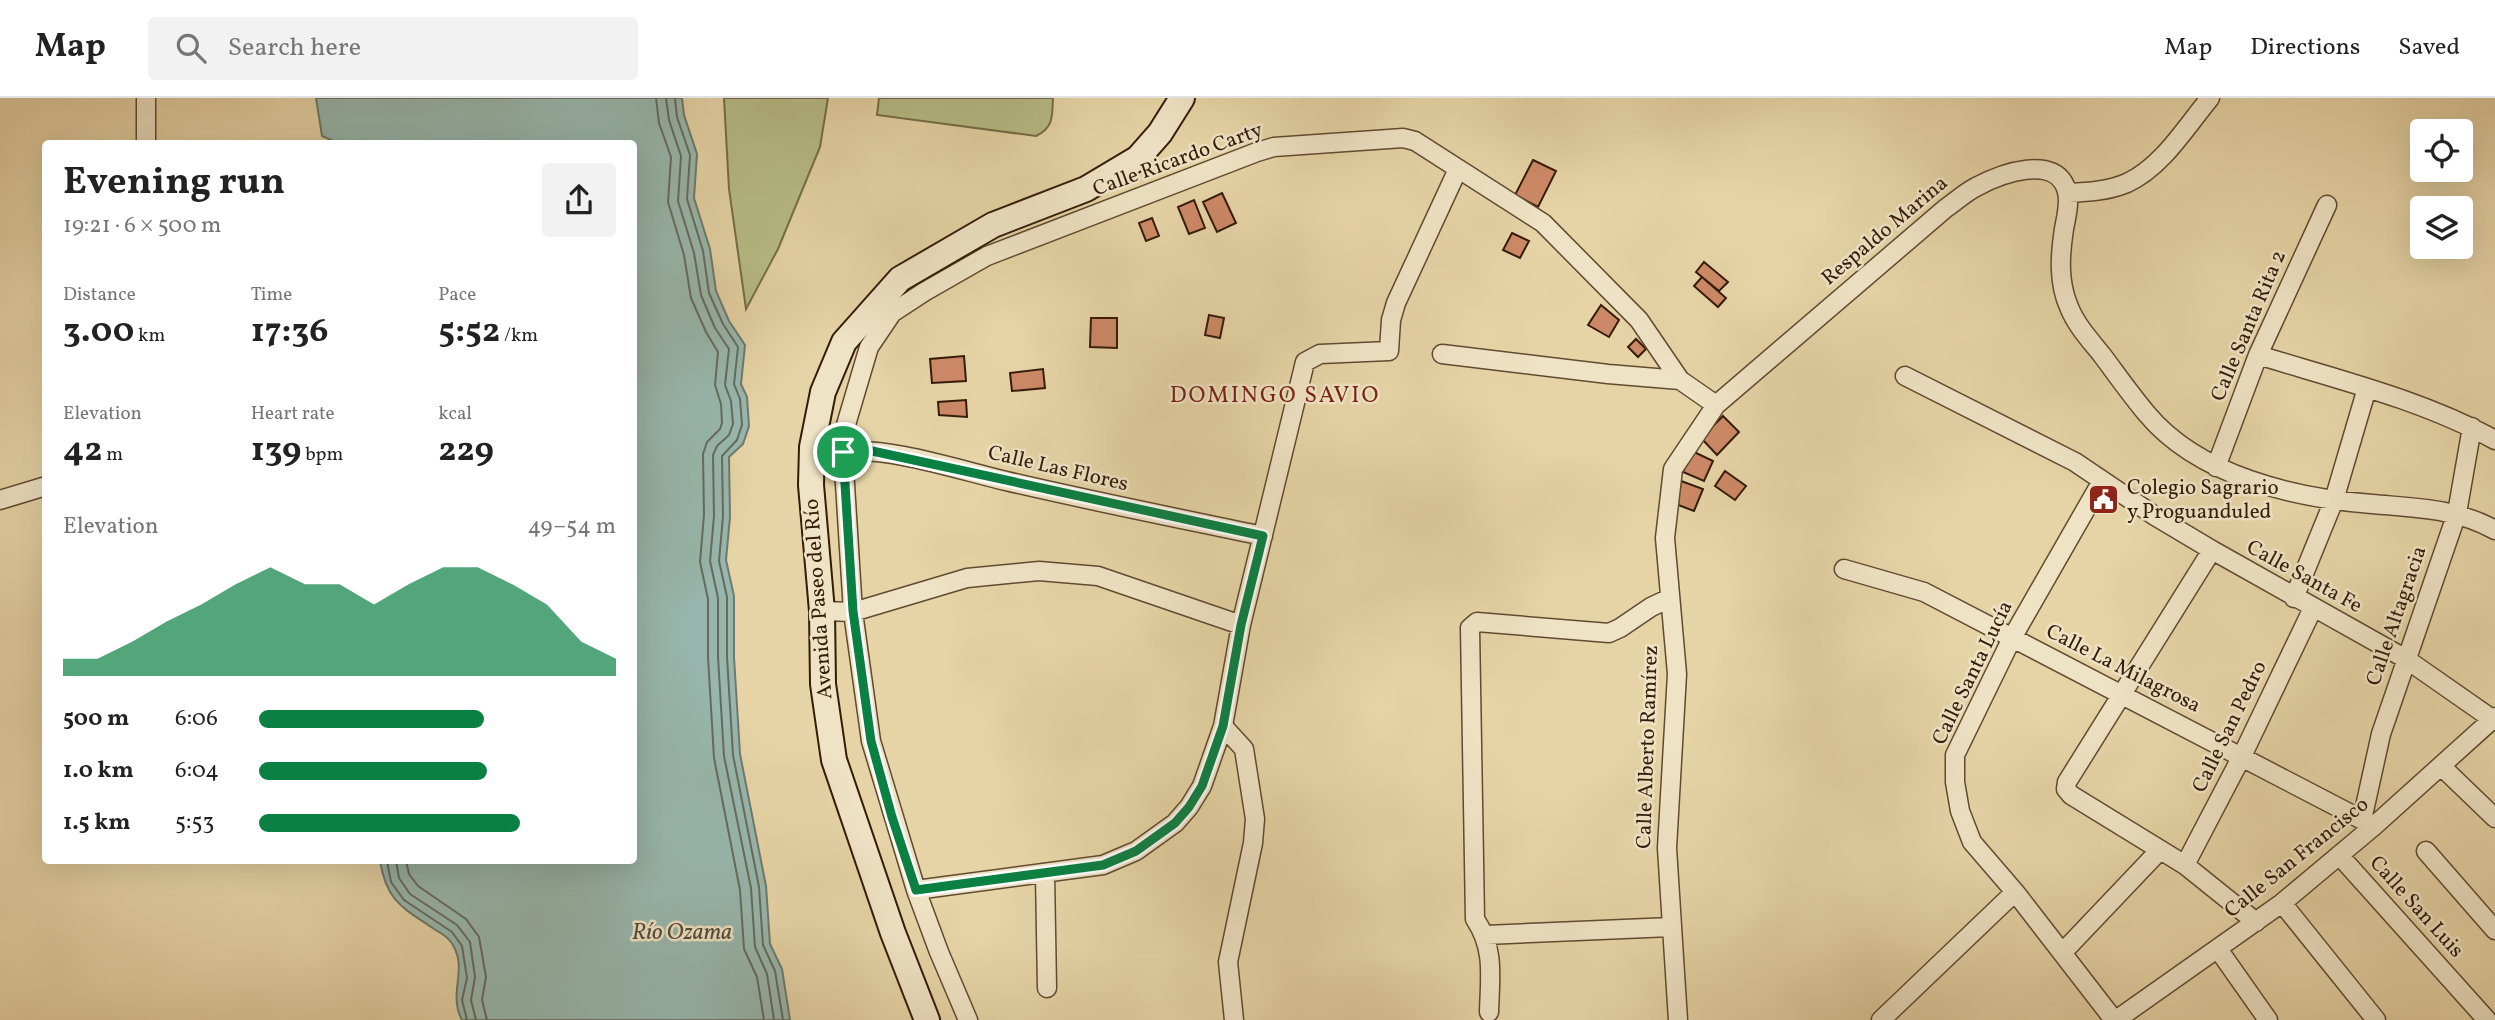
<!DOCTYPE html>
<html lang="en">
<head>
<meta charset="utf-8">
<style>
  :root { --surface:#fff; --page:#f2f2f2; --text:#222; --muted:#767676; --line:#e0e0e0; --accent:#0b8043 }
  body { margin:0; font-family:Vollkorn,serif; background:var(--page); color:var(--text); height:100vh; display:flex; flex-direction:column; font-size:26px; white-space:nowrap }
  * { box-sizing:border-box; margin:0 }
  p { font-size:23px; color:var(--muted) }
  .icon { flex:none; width:38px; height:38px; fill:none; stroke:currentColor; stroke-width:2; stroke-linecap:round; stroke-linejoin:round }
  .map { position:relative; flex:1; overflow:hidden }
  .drawer { position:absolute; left:42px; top:42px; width:595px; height:724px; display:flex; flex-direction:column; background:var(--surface); border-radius:7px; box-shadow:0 7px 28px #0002 }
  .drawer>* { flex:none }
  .tools { position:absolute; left:2410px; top:21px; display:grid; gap:14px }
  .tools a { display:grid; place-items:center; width:63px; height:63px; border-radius:7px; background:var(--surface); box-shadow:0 7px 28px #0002; font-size:35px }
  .pin { position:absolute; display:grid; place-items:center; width:60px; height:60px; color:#fff; margin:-30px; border:4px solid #fff; border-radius:50%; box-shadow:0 2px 7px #0007 }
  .round { display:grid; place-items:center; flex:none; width:74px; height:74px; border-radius:7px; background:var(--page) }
  .headline { display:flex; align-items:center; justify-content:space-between; height:119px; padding:0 21px }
  h1 { font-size:38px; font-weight:700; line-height:52px }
  .figures { display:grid; grid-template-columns:repeat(3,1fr); gap:10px; height:119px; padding:7px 21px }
  .figures div { display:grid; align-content:center }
  .figures b { font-size:35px; font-weight:700 }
  .figures small { font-size:19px; font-weight:400 }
  .figures p { font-size:19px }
  .chart { height:196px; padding:14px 21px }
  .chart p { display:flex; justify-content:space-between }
  .chart svg { width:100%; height:126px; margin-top:7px; fill:var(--accent); opacity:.7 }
  ul { padding:0 21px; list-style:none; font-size:23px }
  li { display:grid; grid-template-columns:112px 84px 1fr; align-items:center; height:52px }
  li i { height:18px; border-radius:9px; background:var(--accent) }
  header { display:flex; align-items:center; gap:42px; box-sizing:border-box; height:98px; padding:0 35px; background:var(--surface); border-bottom:2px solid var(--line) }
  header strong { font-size:33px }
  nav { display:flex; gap:38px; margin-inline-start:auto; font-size:24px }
  .search { width:490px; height:63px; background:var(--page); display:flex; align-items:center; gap:18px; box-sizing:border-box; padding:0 24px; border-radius:7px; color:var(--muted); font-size:26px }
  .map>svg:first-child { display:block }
</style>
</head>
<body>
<header>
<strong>Map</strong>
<div class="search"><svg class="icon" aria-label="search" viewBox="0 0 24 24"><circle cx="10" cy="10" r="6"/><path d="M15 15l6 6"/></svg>Search here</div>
<nav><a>Map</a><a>Directions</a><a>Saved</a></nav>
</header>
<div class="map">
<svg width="2495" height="922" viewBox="0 0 2495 922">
  <rect width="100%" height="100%" fill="#e6d4a6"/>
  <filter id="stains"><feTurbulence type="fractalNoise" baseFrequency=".00286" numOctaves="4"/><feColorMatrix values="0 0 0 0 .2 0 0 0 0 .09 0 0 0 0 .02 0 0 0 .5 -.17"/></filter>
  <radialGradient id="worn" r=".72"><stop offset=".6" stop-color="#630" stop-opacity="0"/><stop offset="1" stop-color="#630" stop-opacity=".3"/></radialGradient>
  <path fill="#b6bc86" stroke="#756c48" stroke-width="2" d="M 724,0 L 828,0 L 820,49 L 778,151 L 746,211 L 729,91 Z
    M 879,0 L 1053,0 C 1052,18 1054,29 1036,38 L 877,17 Z"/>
  <path fill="#97b7ae" stroke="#6f796c" stroke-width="2" d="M 316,0 L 682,0 L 684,17 L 697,56 L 694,100 L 710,151 L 716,193 L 729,223 L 745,247 L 741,286 L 747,299 L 749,328 L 743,346 L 729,359 L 730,419 L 726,462 L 734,498 L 734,559 L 740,656 L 766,788 L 770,846 L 782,871 L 790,922 L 462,922 C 448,896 467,873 454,849 C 450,840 442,836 434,831 C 402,809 387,804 380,763 L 634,763 L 634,46 L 338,45 L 322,38 Z"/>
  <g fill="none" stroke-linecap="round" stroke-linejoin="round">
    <path stroke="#666a5c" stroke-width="2" d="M 656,0 L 659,25 L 671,59 L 668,104 L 684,157 L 691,200 L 706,234 L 718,254 L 715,287 L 721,306 L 722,325 L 720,331 L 707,344 L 703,356 L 704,417 L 700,464 L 708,501 L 708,559 L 714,660 L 740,792 L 744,851 L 757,879 L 764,922
      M 666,0 L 669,22 L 681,58 L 678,103 L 694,155 L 701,197 L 715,230 L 729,251 L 725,287 L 731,303 L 733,326 L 729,337 L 717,348 L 713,357 L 714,418 L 710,463 L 718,500 L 718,559 L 724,658 L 751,790 L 755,849 L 767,876 L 774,922
      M 675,0 L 677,19 L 690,57 L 687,101 L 703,153 L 709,195 L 723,226 L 738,249 L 734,286 L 740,301 L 742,327 L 737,342 L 722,358 L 723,418 L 719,463 L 727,499 L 727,559 L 733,657 L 759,789 L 763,847 L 775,873 L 783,922
      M 387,763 L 391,784 L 404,802 L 452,834 L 462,848 L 467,880 L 462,902 L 467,922
      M 396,763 L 399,780 L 410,796 L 457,827 L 470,844 L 475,879 L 471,902 L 476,922
      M 406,763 L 409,776 L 418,788 L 466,821 L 479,839 L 486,879 L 482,902 L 487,922"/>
  </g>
  <path fill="#cd8967" stroke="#341c09" stroke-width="2" d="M 1533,62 L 1556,73 L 1538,109 L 1515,97 Z
    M 1222,95 L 1236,125 L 1217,134 L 1203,104 Z
    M 1194,102 L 1205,130 L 1189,136 L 1178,109 Z
    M 1152,120 L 1159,138 L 1146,143 L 1139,125 Z
    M 1512,135 L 1529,143 L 1520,160 L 1503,152 Z
    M 1704,164 L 1728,184 L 1719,193 L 1696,174 Z
    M 1702,179 L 1726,200 L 1718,209 L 1694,188 Z
    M 1601,207 L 1619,222 L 1609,239 L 1588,227 Z
    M 1209,217 L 1224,220 L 1220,240 L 1205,237 Z
    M 1091,220 L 1117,220 L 1117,250 L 1090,249 Z
    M 1636,241 L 1646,251 L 1638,259 L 1628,249 Z
    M 964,258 L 966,283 L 932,285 L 930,261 Z
    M 1043,271 L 1045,290 L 1012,293 L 1010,275 Z
    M 966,302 L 967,319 L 939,317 L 938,304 Z
    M 1723,318 L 1739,334 L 1717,357 L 1701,340 Z
    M 1692,353 L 1713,363 L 1704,383 L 1683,374 Z
    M 1725,373 L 1746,388 L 1735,402 L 1715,388 Z
    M 1681,383 L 1703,391 L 1694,413 L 1673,405 Z"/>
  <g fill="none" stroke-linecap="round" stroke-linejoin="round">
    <defs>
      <path id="street" d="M 146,0 L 146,46
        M 2068,95 C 2088,94 2108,93 2127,85 C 2162,69 2186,29 2210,0
        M 1442,256 L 1608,276 L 1680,282
        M 2258,257 C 2336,281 2423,302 2495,342
        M 1905,278 L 2075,364 L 2155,418 L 2212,452 L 2406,561 L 2495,623
        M 843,354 C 888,348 959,372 1006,383 C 1091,403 1177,420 1263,438
        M 2216,369 L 2258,257 L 2327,107
        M 2102,383 L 2012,540 L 1955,657 L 1955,684 L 1960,713 L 1972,744 L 2015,794 L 2114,922
        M 0,402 L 46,388
        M 2212,452 L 2067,684 L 2066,691 L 2071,697 L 2185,767 L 2256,824
        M 1844,471 L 1924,494 L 2374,728
        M 2294,500 L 2334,402 L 2367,290
        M 822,513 L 853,514 L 967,480 L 1039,473 L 1098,478 L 1241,527
        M 1223,628 L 1244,651 L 1255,721 L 1253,745 L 1228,864 L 1234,922
        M 2441,668 L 2495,720
        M 2362,722 L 2381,636 L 2457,415 L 2472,329
        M 2426,753 L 2495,832
        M 2339,757 L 2487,922
        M 2185,767 L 2242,658 L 2313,510
        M 1045,776 L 1047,890
        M 916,792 L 1103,767 L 1136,753 L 1175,725 L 1189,709 L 1202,688 L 1223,628 L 1241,527 L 1305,264 L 1320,256 L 1389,253 L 1391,222 L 1396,205 L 1458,71
        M 2282,805 L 2376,922
        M 1486,837 L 1671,829
        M 2218,851 L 2268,922
        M 2063,854 L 2160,752
        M 1489,914 C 1490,879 1495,851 1475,821 L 1470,530 L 1477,524 L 1609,535 L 1620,530 L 1651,509 L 1670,500
        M 968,922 L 939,854 L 916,792 L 871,643 L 853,514 L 843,354 L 845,330 L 869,249 L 892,215 L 924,194 L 987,158 L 1257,54 L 1274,49 L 1403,40 L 1415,43 L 1543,125 L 1639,222 L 1680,282 L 1716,307
        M 1678,922 L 1667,750 L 1677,576 L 1665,440 L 1673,371 L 1716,307 L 1946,110 C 1956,103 1966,94 1976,89 C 2000,76 2058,54 2067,94 C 2070,105 2066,120 2064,131 C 2060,157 2058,184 2069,209 C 2076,227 2090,242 2102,257 C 2117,277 2131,297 2147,316 C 2199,378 2294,400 2372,406 C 2415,410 2456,410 2495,432
        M 1881,922 L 2015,794
        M 2116,922 L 2282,805 L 2374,728 L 2495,619"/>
      <path id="secondary" d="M 927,922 L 893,835 L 834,662 L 823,586 L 822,513 L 811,387 L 812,349 L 823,294 L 844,244 L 900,181 L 993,127 L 1086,91 L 1138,60 L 1160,35 L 1182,0"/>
    </defs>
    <use href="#street" stroke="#604a30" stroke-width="21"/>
    <use href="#secondary" stroke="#341c09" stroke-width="28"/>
    <use href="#street" stroke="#efe3c5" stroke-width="18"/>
    <use href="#secondary" stroke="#efe3c5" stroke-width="24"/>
  </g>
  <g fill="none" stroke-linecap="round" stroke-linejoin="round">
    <defs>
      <path id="route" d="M 863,351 L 1263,438 L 1241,527 L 1223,628 L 1202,688 L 1189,709 L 1175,725 L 1136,753 L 1103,767 L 916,792 L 892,719 L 871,643 L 853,513 L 843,354 Z"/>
    </defs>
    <use href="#route" stroke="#fff" stroke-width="14"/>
    <use href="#route" stroke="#0b8043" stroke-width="9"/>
  </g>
  <defs>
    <symbol id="civic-square" viewBox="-11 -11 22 22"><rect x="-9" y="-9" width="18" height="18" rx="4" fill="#8f2418" stroke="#efe3c5"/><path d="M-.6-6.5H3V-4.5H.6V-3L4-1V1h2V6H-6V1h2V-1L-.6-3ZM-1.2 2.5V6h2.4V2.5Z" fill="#fff"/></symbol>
  </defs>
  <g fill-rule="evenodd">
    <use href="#civic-square" x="2086" y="384" width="35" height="35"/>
  </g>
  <g text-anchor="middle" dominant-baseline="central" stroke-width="5" stroke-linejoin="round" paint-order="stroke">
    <g font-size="21" fill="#341c09" stroke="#efe3c5">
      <text transform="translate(1178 62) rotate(-20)">Calle Ricardo Carty</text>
      <text transform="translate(1885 133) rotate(-40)">Respaldo Marina</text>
      <text transform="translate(2249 228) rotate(-67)">Calle Santa Rita 2</text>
      <text transform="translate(1058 371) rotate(13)">Calle Las Flores</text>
      <text transform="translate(2304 479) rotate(29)">Calle Santa Fe</text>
      <text transform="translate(819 501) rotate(-94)">Avenida Paseo del Río</text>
      <text transform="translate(2397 518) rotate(-71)">Calle Altagracia</text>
      <text transform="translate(2123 571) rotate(27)">Calle La Milagrosa</text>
      <text transform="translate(1973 575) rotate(-64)">Calle Santa Lucía</text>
      <text transform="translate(2230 629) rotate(-64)">Calle San Pedro</text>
      <text transform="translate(1648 649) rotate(-88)">Calle Alberto Ramírez</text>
      <text transform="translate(2297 760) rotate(-39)">Calle San Francisco</text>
      <text transform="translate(2416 809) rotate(48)">Calle San Luis</text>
    </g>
    <g font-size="21" fill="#341c09" stroke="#efe3c5" text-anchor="start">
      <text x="2127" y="390">Colegio Sagrario<tspan x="2127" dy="24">y Proguanduled</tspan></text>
    </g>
    <g font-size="23" letter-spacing="2" fill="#7a1f14" stroke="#efe3c5">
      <text x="1275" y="298">DOMINGO SAVIO</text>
    </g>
    <g font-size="23" font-style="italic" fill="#524a3b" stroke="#efe3c5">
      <text x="682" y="835">Río Ozama</text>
    </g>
  </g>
  <rect width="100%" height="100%" filter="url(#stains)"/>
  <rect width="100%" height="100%" fill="url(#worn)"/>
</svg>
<div class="tools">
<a><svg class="icon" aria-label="locate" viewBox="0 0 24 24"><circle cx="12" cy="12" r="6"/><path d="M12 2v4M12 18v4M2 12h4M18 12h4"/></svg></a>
<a><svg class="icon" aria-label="layers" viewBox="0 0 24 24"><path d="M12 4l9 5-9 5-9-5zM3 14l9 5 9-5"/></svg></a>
</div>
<div class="pin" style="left:843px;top:354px;background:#1e9e55"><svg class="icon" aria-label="arrive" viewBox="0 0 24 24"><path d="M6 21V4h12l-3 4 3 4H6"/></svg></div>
<section class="drawer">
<div class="headline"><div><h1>Evening run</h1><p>19:21 · 6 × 500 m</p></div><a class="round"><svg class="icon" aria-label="share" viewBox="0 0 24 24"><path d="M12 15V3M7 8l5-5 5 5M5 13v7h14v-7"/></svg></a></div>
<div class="figures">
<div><p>Distance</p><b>3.00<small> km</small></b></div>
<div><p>Time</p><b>17:36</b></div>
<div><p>Pace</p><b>5:52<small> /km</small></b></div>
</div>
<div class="figures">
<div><p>Elevation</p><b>42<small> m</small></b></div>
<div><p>Heart rate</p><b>139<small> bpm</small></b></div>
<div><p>kcal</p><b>229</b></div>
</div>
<div class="chart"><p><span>Elevation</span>49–54 m</p>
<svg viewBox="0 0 160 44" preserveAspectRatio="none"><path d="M0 44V38L10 38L20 32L30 25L40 19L50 12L60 6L70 12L80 12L90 19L100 12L110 6L120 6L130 12L140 19L150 32L160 38V44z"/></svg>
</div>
<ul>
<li><b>500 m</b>6:06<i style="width:63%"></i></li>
<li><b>1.0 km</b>6:04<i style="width:64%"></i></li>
<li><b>1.5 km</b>5:53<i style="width:73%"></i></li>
</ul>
</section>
</div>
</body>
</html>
